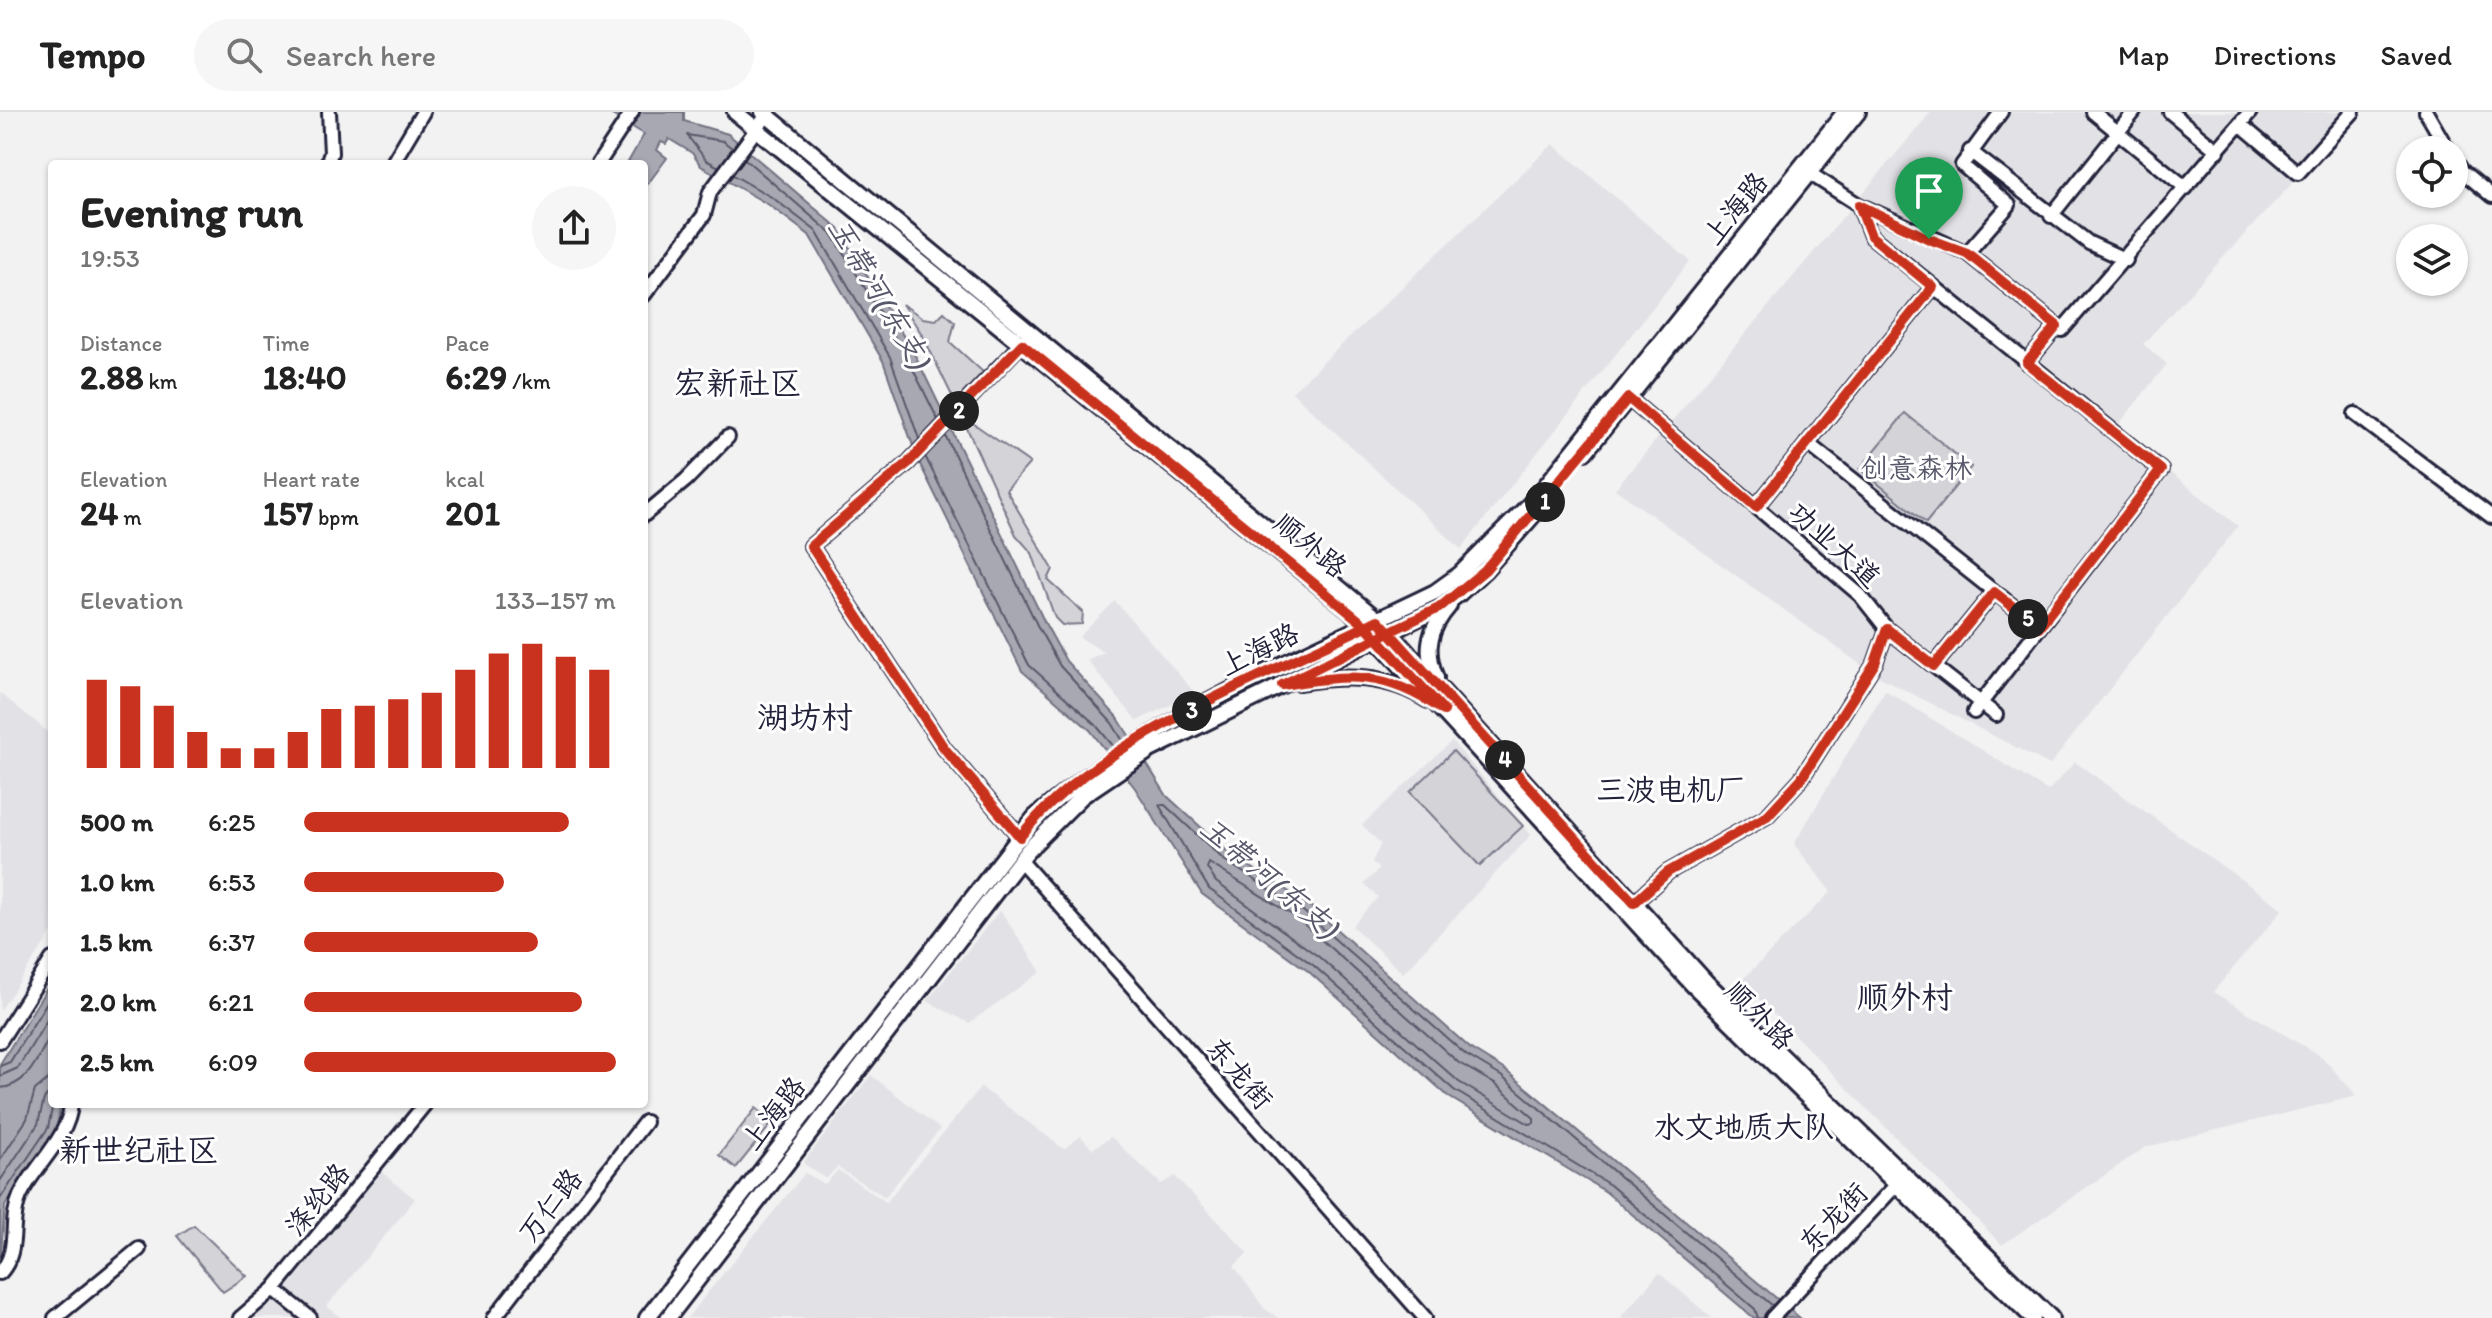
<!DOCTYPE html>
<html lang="en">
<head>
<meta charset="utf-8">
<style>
  :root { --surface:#fff; --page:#f6f6f6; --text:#222; --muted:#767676; --line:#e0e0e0; --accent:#c8321e }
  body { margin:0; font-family:Itim,"LXGW WenKai TC",sans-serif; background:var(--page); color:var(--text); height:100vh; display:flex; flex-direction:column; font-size:30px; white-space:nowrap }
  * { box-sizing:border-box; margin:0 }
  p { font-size:26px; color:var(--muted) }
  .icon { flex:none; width:44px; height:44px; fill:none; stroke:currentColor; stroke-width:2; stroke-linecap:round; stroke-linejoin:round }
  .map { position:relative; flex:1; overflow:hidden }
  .sheet { position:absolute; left:48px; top:48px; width:600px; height:948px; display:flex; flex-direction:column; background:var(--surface); border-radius:8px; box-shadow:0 2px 6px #0004 }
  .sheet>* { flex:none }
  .tools { position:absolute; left:2396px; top:24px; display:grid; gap:16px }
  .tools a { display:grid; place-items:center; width:72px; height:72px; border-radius:50%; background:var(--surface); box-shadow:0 2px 6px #0004; font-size:40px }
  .pin { position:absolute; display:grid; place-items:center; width:68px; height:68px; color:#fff; margin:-82px -34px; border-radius:50% 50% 50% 0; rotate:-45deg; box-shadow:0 0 8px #0007 }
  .pin .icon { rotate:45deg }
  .km { position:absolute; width:40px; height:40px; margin:-20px; border-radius:50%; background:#222; color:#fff; font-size:22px; line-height:40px; text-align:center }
  .round { display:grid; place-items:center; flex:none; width:84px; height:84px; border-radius:42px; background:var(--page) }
  .head { display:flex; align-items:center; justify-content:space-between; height:136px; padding:0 32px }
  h1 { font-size:44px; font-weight:800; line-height:60px }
  .stats { display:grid; grid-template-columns:repeat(3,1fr); gap:12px; height:136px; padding:8px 32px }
  .stats div { display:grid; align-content:center }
  .stats b { font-size:34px; font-weight:800 }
  .stats small { font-size:22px; font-weight:400 }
  .stats p { font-size:22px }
  .chart { height:224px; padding:16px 32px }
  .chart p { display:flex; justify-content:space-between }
  .chart svg { width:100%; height:144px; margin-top:8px; stroke:var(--accent); stroke-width:6 }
  ul { padding:0 32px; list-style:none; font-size:26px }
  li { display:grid; grid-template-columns:128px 96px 1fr; align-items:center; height:60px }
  li i { height:20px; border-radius:10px; background:var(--accent) }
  header { display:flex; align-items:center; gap:48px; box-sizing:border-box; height:112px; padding:0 40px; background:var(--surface); border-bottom:2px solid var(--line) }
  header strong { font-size:38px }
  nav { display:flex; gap:44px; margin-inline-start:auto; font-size:28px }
  .search { width:560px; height:72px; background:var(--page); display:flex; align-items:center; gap:20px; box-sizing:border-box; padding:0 28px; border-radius:44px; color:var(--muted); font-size:30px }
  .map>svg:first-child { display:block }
</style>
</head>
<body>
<header>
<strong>Tempo</strong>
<div class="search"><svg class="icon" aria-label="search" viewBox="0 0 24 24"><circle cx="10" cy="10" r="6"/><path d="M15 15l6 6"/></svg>Search here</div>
<nav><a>Map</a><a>Directions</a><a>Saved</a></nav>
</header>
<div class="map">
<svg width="2492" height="1206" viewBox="0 0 2492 1206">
  <rect width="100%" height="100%" fill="#f2f2f3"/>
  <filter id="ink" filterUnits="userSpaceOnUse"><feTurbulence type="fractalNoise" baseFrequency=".0125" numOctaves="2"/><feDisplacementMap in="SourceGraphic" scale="16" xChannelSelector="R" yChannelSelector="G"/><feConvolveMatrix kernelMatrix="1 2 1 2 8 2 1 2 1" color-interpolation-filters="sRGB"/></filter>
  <g filter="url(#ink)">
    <path fill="#e2e2e6" d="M 1931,0 L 2358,0 L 2143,232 L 2167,252 L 2115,317 L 2238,414 L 2050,653 L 1874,562 L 1615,377 Z
      M 1553,32 L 1690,149 L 1461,437 L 1292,280 Z
      M 1115,489 L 1195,581 L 1137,609 L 1087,548 L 1104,540 L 1079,525 Z
      M 1885,578 L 2048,679 L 2075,650 L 2283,797 L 2213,880 L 2322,945 L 2357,984 L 2146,1035 L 2002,1133 L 1741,869 L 1831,780 L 1794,732 Z
      M 0,581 L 52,623 L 52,820 L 0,899 Z
      M 1452,629 L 1531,723 L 1403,861 L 1352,814 L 1378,785 L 1364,772 L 1379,757 L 1372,750 L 1381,732 L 1362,713 Z
      M 1000,798 L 1041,860 L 969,911 L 927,889 Z
      M 871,963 L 940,1017 L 885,1085 L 837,1055 L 826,1067 L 803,1051 Z
      M 981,975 L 1064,1037 L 1081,1024 L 1092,1037 L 1111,1025 L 1161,1072 L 1175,1064 L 1248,1141 L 1234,1154 L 1264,1196 L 1278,1206 L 687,1206 L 805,1061 L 825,1072 L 838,1058 L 886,1090 Z
      M 378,1057 L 415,1087 L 327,1194 L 341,1206 L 306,1206 L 276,1181 Z
      M 1659,1161 L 1712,1206 L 1620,1206 Z
      M 275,1183 L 302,1206 L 248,1206 Z"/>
    <path fill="#d3d3d8" stroke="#7a7a8a" stroke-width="2" d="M 902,192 L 923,206 L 936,208 L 944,200 L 955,210 L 950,230 L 983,260 L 955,290 L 923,224 Z
      M 1905,301 L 1971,355 L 1926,411 L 1860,357 Z
      M 967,307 L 1030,351 L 1006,378 L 1053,457 L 1048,468 L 1083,500 L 1082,512 L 1062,513 L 1055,506 L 1032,441 L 1016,423 L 965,312 Z
      M 1453,639 L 1523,714 L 1480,754 L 1410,680 Z
      M 756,996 L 773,1010 L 736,1056 L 719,1043 Z
      M 194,1113 L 247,1164 L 223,1180 L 177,1124 Z"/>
    <path fill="#a8a8b2" stroke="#727282" stroke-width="2" d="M 607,0 L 684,0 L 684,9 L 728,22 L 839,117 L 916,245 L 1046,513 L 1066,549 L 1118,606 L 1167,684 L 1229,741 L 1308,792 L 1471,937 L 1505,958 L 1800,1206 L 1754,1206 L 1606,1080 L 1449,985 L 1308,859 L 1202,782 L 1135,676 L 1090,618 L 1022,559 L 918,348 L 883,249 L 809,123 L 769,93 L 701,54 L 692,41 L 669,27 L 666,32 L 661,30 L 657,38 L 667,46 L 644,77 L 644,52 L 627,52 L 644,22 Z
      M 52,868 L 52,992 L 61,992 L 56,1018 L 5,1094 L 0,1151 L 0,952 Z"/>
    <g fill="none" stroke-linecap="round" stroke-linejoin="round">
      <path stroke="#58586b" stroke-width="2" d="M 745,47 L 833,123 L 909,249 L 938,308
        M 719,55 L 706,48 L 687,23 L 723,29 L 732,36
        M 733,63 L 773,86 L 816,119 L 890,245 L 919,327
        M 945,323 L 1039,517 L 1060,554 L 1112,611 L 1123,629
        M 925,344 L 1029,553 L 1095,612 L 1114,635
        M 1209,751 L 1297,806 L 1459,951 L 1495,972 L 1534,1006 L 1534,1011 L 1529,1012 L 1459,970 L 1319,845 L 1216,770 L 1207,756 Z
        M 0,954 L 10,950 L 52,882
        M 0,964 L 18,956 L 52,900
        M 0,976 C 30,974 38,943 52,921
        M 0,1048 L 27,1007 L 35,978 L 52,964
        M 0,1069 L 38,1012 L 44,987 L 52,977
        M 0,1087 L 48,1016 L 53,992
        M 1758,1206 L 1755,1197 L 1610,1073 L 1454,978 L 1313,853 L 1209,777 L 1159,693 L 1165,693 L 1224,748 L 1303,799 L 1466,943 L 1501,964 L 1773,1194"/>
      <defs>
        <path id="minor" d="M 2093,0 L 2186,76
          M 2170,0 L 2218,39
          M 2426,0 L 2448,38
          M 2240,12 L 2298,61 L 2353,0
          M 1970,39 L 2089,131 L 2126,148
          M 2454,47 L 2462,59 L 2492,84
          M 327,52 L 331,41 L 329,0
          M 392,52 L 423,0
          M 598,52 L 632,0
          M 1809,61 L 1859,93 L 1871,124 L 2161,358 L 1974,600
          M 1859,93 L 1967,141 L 2062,218 L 2250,0
          M 2051,104 L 2134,0
          M 1967,141 L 2009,93 L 1962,53 L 2001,0
          M 644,183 L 704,103 L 710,80 L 769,0
          M 2027,251 L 2057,214
          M 1628,286 L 1860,483 L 1887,517 L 1996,603
          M 2355,302 L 2492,405
          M 1807,331 L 2039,515
          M 1756,395 L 1933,175
          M 644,403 L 686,368 L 728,325
          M 1934,554 L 1994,480
          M 1020,725 L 944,636 L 811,434 L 907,352 L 1026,227
          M 1020,748 L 1425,1206
          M 1634,791 L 1668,760 L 1767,704 L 1801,667 L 1875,551 L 1887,517
          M 0,929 L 52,847
          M 0,1161 C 21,1138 8,1110 20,1084 C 34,1054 69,1026 71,992
          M 274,1177 L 310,1206
          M 55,1206 L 139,1137
          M 240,1206 L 274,1177 L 425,992
          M 494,1206 L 645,1010
          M 1772,1206 L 1897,1072"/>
        <path id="major" d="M 735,0 L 1351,499 L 1693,873 L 2033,1206
          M 763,0 L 1378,508 L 1706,870 L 2051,1206
          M 1585,340 L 1858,0
          M 1436,566 C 1424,538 1429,517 1449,494
          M 1298,570 C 1344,563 1387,561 1428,588
          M 647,1206 L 1035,705 C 1152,605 1297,547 1435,480 L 1460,462 L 1535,387 L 1845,0
          M 668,1206 L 1028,738 L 1082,684 L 1150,638 L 1439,496 L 1460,481 L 1485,458 L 1545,390"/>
      </defs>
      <use href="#minor" stroke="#22223b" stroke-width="18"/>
      <use href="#major" stroke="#22223b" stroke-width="20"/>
      <use href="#minor" stroke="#fff" stroke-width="12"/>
      <use href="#major" stroke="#fff" stroke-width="14"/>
    </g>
  </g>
  <g fill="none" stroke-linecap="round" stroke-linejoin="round" filter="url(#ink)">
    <defs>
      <path id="route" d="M 1929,127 L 1859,93 L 1871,124 L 1933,175 L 1756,395 L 1628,286 L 1485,458 L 1439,496 L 1389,520 L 1378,508 L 1366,514 L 1022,232 L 907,352 L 811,434 L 944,636 L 1020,725 C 1095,628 1257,568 1366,514 L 1377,526 L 1282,573 C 1351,562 1384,558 1444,599 L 1377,526 L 1389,520 L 1634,791 L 1668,760 L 1767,704 L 1801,667 L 1875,551 L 1887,517 L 1934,554 L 1994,480 L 2039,515 L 2161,358 L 2027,251 L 2057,214 L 1967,141 L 1929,127"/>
    </defs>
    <use href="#route" stroke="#fff" stroke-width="16"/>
    <use href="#route" stroke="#c8321e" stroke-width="10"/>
  </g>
  <g text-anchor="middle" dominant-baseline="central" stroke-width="6" stroke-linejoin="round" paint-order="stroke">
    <g font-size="28" fill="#22223b" stroke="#fff">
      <text transform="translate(1735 96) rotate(-51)">上海路</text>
      <text transform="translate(1835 432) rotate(42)">功业大道</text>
      <text transform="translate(1311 433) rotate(39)">顺外路</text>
      <text transform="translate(1259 537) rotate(-26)">上海路</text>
      <text transform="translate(1760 903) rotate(45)">顺外路</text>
      <text transform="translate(1240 961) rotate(49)">东龙街</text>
      <text transform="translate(773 1001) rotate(-52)">上海路</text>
      <text transform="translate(317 1087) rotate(-51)">涤纶路</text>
      <text transform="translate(550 1093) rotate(-52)">万仁路</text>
      <text transform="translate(1833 1105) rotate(-46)">东龙街</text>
    </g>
    <g font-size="28" fill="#57576a" stroke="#fff">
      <text x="1916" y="356">创意森林</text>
    </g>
    <g font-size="30" font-style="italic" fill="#58586b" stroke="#fff">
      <text transform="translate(880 181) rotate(59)">玉带河(东支)</text>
      <text transform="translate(1270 765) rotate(40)">玉带河(东支)</text>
    </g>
    <g font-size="30" fill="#22223b" stroke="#fff">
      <text x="1671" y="677">三波电机厂</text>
      <text x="1744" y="1014">水文地质大队</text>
    </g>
    <g font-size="32" fill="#22223b" stroke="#fff">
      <text x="738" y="271">宏新社区</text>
      <text x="805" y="605">湖坊村</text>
      <text x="1905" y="885">顺外村</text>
      <text x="139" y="1038">新世纪社区</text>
    </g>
  </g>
</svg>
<div class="tools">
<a><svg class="icon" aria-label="locate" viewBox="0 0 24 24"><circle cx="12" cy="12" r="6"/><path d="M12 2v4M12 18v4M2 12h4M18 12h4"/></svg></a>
<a><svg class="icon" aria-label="layers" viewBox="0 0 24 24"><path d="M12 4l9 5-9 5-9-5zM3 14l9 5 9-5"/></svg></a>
</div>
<div class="pin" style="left:1929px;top:127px;background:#1e9e55"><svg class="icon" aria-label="arrive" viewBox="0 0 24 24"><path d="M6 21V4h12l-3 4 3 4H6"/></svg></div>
<b class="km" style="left:1545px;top:390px">1</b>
<b class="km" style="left:959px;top:299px">2</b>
<b class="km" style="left:1192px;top:599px">3</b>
<b class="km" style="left:1505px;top:648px">4</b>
<b class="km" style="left:2028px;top:507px">5</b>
<section class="sheet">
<div class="head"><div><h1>Evening run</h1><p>19:53</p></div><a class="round"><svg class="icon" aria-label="share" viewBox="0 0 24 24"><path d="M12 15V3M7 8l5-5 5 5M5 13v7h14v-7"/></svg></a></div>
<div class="stats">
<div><p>Distance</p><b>2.88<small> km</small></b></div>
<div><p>Time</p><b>18:40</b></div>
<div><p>Pace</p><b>6:29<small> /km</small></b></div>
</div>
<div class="stats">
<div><p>Elevation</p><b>24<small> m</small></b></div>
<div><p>Heart rate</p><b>157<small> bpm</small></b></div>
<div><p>kcal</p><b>201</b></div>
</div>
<div class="chart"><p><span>Elevation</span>133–157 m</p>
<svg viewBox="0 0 160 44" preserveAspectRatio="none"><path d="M5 44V17M15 44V19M25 44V25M35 44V33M45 44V38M55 44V38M65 44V33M75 44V26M85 44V25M95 44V23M105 44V21M115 44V14M125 44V9M135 44V6M145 44V10M155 44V14"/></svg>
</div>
<ul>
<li><b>500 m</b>6:25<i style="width:85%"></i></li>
<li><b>1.0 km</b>6:53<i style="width:64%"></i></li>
<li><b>1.5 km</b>6:37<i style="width:75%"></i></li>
<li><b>2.0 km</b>6:21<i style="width:89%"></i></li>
<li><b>2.5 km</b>6:09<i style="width:100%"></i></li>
</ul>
</section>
</div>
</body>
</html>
